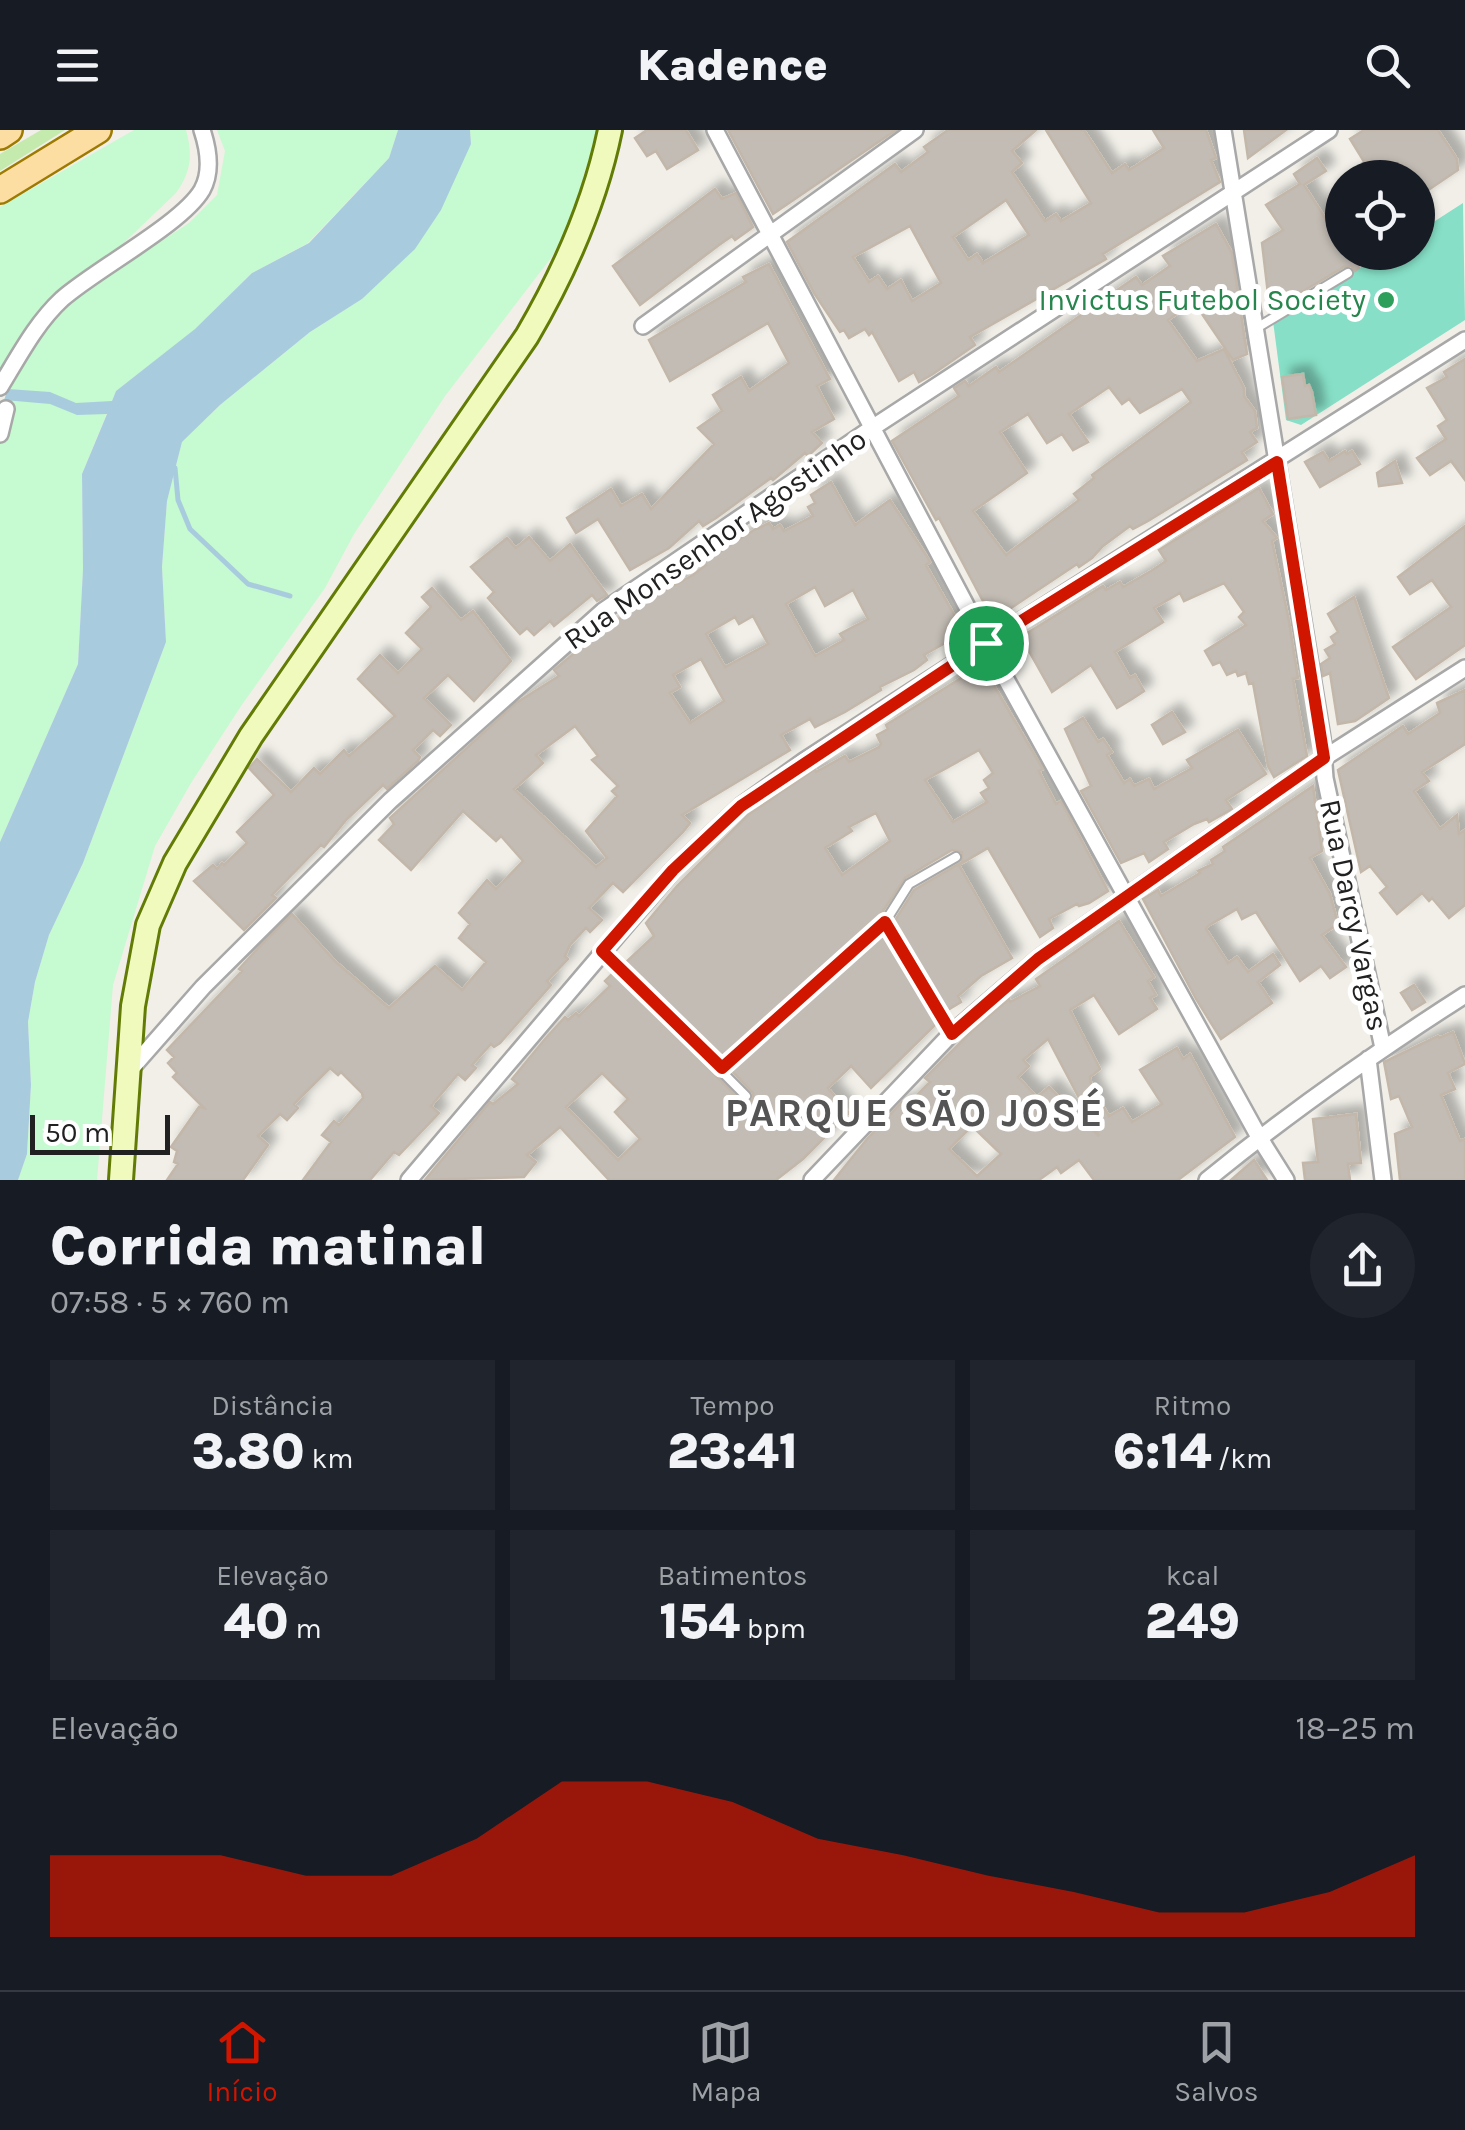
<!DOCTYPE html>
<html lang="pt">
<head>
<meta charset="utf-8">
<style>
  :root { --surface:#171b24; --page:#20242c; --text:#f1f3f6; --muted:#9ea1a6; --line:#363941; --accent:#d11600 }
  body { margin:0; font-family:Karla,sans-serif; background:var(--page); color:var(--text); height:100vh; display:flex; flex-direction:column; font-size:38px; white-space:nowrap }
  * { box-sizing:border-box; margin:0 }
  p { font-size:32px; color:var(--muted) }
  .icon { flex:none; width:55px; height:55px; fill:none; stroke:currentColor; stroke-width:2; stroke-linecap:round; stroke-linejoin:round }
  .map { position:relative; height:1050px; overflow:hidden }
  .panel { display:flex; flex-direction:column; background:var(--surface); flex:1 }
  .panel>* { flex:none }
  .controls { position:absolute; left:1325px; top:30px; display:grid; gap:20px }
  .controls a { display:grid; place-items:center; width:110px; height:110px; border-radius:50%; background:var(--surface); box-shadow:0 2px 8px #0004; font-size:50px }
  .scale { position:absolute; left:30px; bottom:25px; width:140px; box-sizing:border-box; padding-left:10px; border:5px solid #212121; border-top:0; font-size:28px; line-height:35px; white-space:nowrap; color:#212121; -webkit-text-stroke:8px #fff; paint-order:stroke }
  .pin { position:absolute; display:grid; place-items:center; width:85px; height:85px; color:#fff; margin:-42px; border:5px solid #fff; border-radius:50%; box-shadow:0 2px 10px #0007 }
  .round { display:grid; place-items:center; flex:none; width:105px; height:105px; border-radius:52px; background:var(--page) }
  .head { display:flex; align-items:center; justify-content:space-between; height:170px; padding:0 50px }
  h1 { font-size:55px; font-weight:800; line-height:75px }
  .figures { display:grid; grid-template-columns:repeat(3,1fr); gap:15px; height:170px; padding:10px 50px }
  .figures div { display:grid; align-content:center; border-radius:0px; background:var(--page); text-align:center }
  .figures b { font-size:50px; font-weight:800 }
  .figures small { font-size:28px; font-weight:400 }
  .figures p { font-size:28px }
  .chart { height:280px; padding:20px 50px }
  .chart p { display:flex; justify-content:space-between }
  .chart svg { width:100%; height:180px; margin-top:10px; fill:var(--accent); opacity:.7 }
  header { display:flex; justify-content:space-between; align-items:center; height:130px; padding:0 50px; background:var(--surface); font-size:45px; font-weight:800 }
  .tabs { display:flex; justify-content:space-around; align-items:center; height:140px; border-top:2px solid var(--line); background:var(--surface); font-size:28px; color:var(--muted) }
  .tabs a { display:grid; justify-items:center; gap:5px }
  .tabs .on { color:var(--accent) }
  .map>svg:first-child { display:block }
</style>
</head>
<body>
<header><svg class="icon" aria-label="menu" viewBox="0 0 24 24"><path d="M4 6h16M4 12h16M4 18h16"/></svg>Kadence<svg class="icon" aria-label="search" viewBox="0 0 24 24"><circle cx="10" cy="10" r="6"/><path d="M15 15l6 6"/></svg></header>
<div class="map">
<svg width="1465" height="1050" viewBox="0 0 1465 1050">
  <defs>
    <filter id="shadow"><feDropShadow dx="9" dy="-9" stdDeviation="5" flood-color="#0004"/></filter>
  </defs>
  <rect width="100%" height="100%" fill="#f1efe8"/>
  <path fill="#c5eaae" d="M 41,0 L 65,0 L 0,41 L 0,24 Z"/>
  <path fill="#c6fad0" d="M 134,0 L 186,0 C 193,25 191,42 176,63 L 110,126 L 73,149 L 39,179 L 0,243 L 0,77 Z
    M 217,0 L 398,0 L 389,28 L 308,113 L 252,143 L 196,199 L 116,261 L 82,344 L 83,439 L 78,534 L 0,712 L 0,282 L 8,259 L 49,193 L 82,163 L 189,93 L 217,65 L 225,21 Z
    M 470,0 L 604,0 L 585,40 L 573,89 L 551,128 L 445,266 L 354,404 L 325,458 L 241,576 L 191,653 L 155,716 L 113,855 L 97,1050 L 18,1050 L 27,1024 L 31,955 L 28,892 L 35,852 L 49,805 L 83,733 L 166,512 L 162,437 L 167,371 L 182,312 L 220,275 L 310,202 L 362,169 L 471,14 Z"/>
  <path fill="#86dfc6" d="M 1463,73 L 1465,190 L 1301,295 L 1286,290 L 1273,191 L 1384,123 L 1418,122 L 1418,102 Z"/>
  <path fill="#a8ccde" d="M 398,0 L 470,0 L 471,14 L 441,80 L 415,119 L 362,169 L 310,202 L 220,275 L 182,312 L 167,371 L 162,437 L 166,512 L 83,733 L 49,805 L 35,852 L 28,892 L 31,955 L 27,1024 L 18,1050 L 0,1050 L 0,712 L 78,534 L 83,439 L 82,344 L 107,284 L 77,285 L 50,274 L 4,270 L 8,259 L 50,262 L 76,273 L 112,271 L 116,261 L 195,199 L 252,143 L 309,113 L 389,28 Z"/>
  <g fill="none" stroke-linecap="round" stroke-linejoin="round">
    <path stroke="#a8ccde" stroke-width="5" d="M 175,338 L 178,370 L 190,399 L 248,454 L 290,466"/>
  </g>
  <path fill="#c2bcb4" stroke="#c3b7aa" stroke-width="2.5" fill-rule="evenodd" filter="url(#shadow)" d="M 647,0 L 686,0 L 698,20 L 667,39 L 656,21 L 647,26 L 635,8 Z
    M 728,0 L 896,0 L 773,84 Z
    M 948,0 L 1036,0 L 1012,21 L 1022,33 L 1012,42 L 1045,91 L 1056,84 L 1061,91 L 1091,73 L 1046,0 L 1084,0 L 1112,43 L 1125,34 L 1129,40 L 1164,18 L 1153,0 L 1206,0 L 1216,28 L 1211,30 L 1220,52 L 1103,124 L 1106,129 L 970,207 L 975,215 L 933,244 L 919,252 L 914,242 L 899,251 L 872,202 L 869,205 L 865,199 L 849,208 L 844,200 L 840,202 L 814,163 L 787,112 L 895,34 L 901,42 L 928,22 L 924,17 ZM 1006,70 L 1029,105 L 983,133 L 977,124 L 968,130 L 953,107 ZM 910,96 L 941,153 L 912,171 L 901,150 L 887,159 L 878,146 L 869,152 L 853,127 Z
    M 1244,0 L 1286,0 L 1248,28 Z
    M 1364,0 L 1438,0 L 1457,29 L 1458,40 L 1418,67 L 1418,48 L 1374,48 L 1350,9 Z
    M 1317,28 L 1326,41 L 1304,55 L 1327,91 L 1342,81 L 1342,122 L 1375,122 L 1357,134 L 1359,138 L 1355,141 L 1351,136 L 1344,137 L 1270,181 L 1262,113 L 1283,100 L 1266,75 L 1300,54 L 1294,44 Z
    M 715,59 L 722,69 L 736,63 L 753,97 L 735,110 L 732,106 L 719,115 L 640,175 L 613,136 Z
    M 1216,94 L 1232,123 L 1247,224 L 1233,230 L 1194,172 L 1168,190 L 1197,231 L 1224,219 L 1244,258 L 1244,266 L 1255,281 L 1257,298 L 1250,302 L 1257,312 L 1242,322 L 1247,330 L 1148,391 L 1133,399 L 1130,396 L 1103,416 L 1092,428 L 1079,437 L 1077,434 L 993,490 L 939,388 L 936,390 L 892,311 L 959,266 L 954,258 L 965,251 L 969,256 L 996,237 L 999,242 L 1136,147 L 1142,155 L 1170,136 L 1163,126 ZM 1109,257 L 1122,274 L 1129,269 L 1140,283 L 1182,259 L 1191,272 L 1092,345 L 1094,348 L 1074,364 L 1079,370 L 1006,425 L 973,381 L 1027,343 L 1000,302 L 1028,284 L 1047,313 L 1062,304 L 1073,320 L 1088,312 L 1069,284 Z
    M 769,134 L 830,249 L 817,256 L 834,289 L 812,302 L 822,313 L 808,326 L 805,323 L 773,350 L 771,348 L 716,388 L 703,396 L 699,391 L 669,418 L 630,440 L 598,389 L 576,403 L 567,388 L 611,359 L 621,376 L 642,364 L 651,379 L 714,314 L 698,298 L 722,281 L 713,265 L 741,247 L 749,261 L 789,233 L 768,193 L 670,251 L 649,210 L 746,152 L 743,147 Z
    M 1465,229 L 1465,350 L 1451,331 L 1430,345 L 1417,328 L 1446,309 L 1438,296 L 1447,290 L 1427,258 L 1447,247 L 1444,242 Z
    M 1303,244 L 1305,256 L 1309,255 L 1312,262 L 1316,285 L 1288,289 L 1282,247 Z
    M 1345,321 L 1347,324 L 1352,321 L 1360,334 L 1320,357 L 1305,332 L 1323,322 L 1329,331 Z
    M 1395,331 L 1402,353 L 1379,356 L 1377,343 Z
    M 831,352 L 855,395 L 890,370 L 928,428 L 930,432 L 926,435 L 964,502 L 924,525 L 927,530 L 914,540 L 880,557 L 881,560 L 845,582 L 815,597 L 810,589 L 781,605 L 790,620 L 682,685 L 690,693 L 683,702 L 623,762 L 613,753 L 589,778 L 602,790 L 590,802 L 586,798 L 570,815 L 565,826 L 568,829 L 547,851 L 551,855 L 500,913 L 494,917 L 491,914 L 472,935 L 476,938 L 465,950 L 458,944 L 431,976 L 439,983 L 399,1025 L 394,1022 L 370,1050 L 303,1050 L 331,1012 L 322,1005 L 334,991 L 339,995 L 363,968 L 362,963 L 341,942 L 338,945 L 330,938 L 294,974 L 298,978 L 287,990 L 280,984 L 258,1006 L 268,1015 L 243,1050 L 167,1050 L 178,1034 L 174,1032 L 177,1021 L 171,1017 L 199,977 L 204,978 L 173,947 L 177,943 L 168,933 L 174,927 L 167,920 L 242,841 L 239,839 L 259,817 L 292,784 L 336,832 L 389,878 L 435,836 L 462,860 L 486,832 L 459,808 L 470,794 L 459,783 L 487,750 L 496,759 L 523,731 L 501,706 L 496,711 L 463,681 L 411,740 L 379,710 L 394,694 L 390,688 L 516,573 L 559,546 L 554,540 L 584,515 L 633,478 L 693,445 L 706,435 L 704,432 L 754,400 L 769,393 L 773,399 L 780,395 L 784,401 L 813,386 L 808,377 L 815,373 L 811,365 ZM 815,457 L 825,476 L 853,460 L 868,489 L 840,504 L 844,510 L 815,526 L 786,474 ZM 753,486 L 768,514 L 725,537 L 706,504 L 735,487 L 739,494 ZM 701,529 L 724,571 L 690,593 L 670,563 L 680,557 L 673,545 ZM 575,596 L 598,626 L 592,630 L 618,656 L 612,661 L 617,666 L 586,701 L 607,728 L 596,737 L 514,659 L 543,633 L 536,625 Z
    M 1259,358 L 1273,384 L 1263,391 L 1277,408 L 1272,411 L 1289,491 L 1298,548 L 1293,549 L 1307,626 L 1274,647 L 1268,636 L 1253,553 L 1249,554 L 1246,543 L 1238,546 L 1236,541 L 1227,545 L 1220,532 L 1213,535 L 1205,521 L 1246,495 L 1239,487 L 1244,482 L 1224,453 L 1184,471 L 1180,463 L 1154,478 L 1163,492 L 1115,522 L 1130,548 L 1135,545 L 1144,561 L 1132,569 L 1117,578 L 1091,535 L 1052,562 L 1021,507 L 1103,456 L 1106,460 L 1120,452 L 1123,457 L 1151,441 L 1166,431 L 1159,420 Z
    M 1465,396 L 1465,515 L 1416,549 L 1393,517 L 1451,477 L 1432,450 L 1410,464 L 1398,447 Z
    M 529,407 L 550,431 L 570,414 L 607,465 L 597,471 L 592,465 L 554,496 L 550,491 L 534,505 L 527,498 L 520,504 L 488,468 L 494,462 L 471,437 L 507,408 L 516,418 Z
    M 432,458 L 461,490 L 473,481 L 511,531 L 474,571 L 448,545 L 424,568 L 451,595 L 440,606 L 433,600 L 413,620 L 420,627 L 418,631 L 387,659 L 383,655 L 346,690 L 324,717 L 321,715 L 272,765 L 276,768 L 244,800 L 194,751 L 213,735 L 217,739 L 222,733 L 224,735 L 247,713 L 237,702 L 274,665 L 249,638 L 257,629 L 291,662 L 314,638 L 320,644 L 344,620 L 349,626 L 395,586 L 358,549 L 380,525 L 398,543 L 422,519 L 406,503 L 431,477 L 422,467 Z
    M 1354,467 L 1389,568 L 1355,591 L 1338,594 L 1330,543 L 1323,546 L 1321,534 L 1330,528 L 1325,520 L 1335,514 L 1331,507 L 1338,502 L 1328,484 Z
    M 982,535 L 1043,639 L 1039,641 L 1056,674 L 1061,671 L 1108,761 L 1089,773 L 1079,776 L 1077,774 L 1049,789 L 1053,798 L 1040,807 L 988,718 L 959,735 L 1012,828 L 981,846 L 958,866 L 961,872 L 946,881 L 894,792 L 914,760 L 962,732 L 962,722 L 952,720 L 905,748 L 879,787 L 720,929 L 625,833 L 654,806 L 646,793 L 677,756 L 748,685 L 815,639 L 816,642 L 845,626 L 849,632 L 879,617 L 881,614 L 877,605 L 888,599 L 886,595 ZM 979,620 L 993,643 L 984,650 L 989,658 L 981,663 L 987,672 L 953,692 L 925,650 ZM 876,683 L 890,711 L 842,745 L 825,718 L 852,701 L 849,697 Z
    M 1465,560 L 1465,614 L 1422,642 L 1429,651 L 1414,661 L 1440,699 L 1457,685 L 1459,704 L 1465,700 L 1465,775 L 1449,788 L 1432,768 L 1429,771 L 1422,763 L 1397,784 L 1380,763 L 1387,757 L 1370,736 L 1361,742 L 1338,640 L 1403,596 L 1408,604 L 1440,583 L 1437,573 Z
    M 1172,582 L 1185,602 L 1163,614 L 1152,595 Z
    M 1083,588 L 1098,612 L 1103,609 L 1112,622 L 1107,625 L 1124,653 L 1130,649 L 1134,656 L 1149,649 L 1154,659 L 1192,638 L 1187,630 L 1238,600 L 1266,644 L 1226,670 L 1232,679 L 1209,692 L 1207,689 L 1194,694 L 1164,712 L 1168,719 L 1149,732 L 1144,723 L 1121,733 L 1081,661 L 1091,656 L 1065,599 Z
    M 1313,656 L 1322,721 L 1310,728 L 1330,764 L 1338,794 L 1322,805 L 1346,837 L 1330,848 L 1321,836 L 1300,851 L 1256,782 L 1242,789 L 1237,779 L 1208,796 L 1206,799 L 1228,833 L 1237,827 L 1248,842 L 1273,824 L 1280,835 L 1258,852 L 1272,873 L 1221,909 L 1196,869 L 1143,769 L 1158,760 L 1161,766 L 1200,743 L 1198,741 L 1213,734 L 1211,730 L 1225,721 L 1223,717 Z
    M 1119,791 L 1154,847 L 1148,851 L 1156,865 L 1150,868 L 1157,879 L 1119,904 L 1094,865 L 1070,880 L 1100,939 L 1090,947 L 1092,958 L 1109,986 L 1123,978 L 1132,992 L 1162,974 L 1140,940 L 1177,918 L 1183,929 L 1190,924 L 1235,1007 L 1178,1050 L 1094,1050 L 1079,1030 L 1061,1043 L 1057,1037 L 1039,1050 L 834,1050 L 867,1009 L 902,972 L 906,976 L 930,952 L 925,948 L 975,898 L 1009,869 L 1010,872 L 1040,856 L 1036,849 ZM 1048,909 L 1099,1006 L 1049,957 L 1037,967 L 1018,947 L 1029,936 L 1023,930 ZM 972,996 L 1001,1024 L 977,1046 L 949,1019 Z
    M 883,804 L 936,894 L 871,958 L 851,936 L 828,958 L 849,983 L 803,1029 L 776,1050 L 609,1050 L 560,997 L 527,1025 L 536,1032 L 524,1047 L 425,1050 L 490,972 L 493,974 L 518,954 L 512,949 L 545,909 L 565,887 L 568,890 L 576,883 L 579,886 L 610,856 L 605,851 L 613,843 L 741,971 L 747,973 L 753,969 L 753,963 L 731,940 ZM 602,943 L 628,969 L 615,982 L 640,1009 L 618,1030 L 566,977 Z
    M 1414,855 L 1425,872 L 1412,880 L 1401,863 Z
    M 1453,902 L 1465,934 L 1448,943 L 1455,959 L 1441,965 L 1460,1011 L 1465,1009 L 1465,1050 L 1400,1050 L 1395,1004 L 1412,997 L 1399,966 L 1391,969 L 1384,932 L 1438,906 L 1439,908 Z
    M 1356,984 L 1361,1033 L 1348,1034 L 1350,1050 L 1305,1050 L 1303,1033 L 1318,1032 L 1313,989 Z
    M 1254,1030 L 1267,1050 L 1231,1050 Z"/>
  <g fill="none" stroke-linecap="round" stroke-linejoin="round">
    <defs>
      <path id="lane" d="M 1255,199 L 1348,143
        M 885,792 L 951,904
        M 602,821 L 746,966
        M 722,938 L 885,792 L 909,754 L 956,727"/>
      <path id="street" d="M 715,0 L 986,513 L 1259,1007 L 1286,1050
        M 1223,0 L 1322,608 L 1325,648 L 1383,918
        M 643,196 L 915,0
        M 0,257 C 19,226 36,193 62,169 C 96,139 182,94 202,60 C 212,42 208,18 202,0
        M 0,304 L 6,279
        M 1368,929 L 1383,1050
        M 130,940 L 203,857 L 390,671 L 603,481 L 872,298 L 1329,0
        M 409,1050 L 673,740 L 741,676 L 804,631 L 986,513 L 1465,210
        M 812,1050 L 951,904 L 1038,829 L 1324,628 L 1465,538
        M 1207,1050 C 1289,983 1376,922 1465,865"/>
      <path id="secondary" d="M 121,1050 L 133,876 L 148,795 L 175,733 L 251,606 L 527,206 C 565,141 595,73 610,0"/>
      <path id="primary" d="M 0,6 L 9,0
        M 0,60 L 98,0"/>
    </defs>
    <use href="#lane" stroke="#a8a8a8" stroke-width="12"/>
    <use href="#street" stroke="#a8a8a8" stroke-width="20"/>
    <use href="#secondary" stroke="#617b05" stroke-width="28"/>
    <use href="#primary" stroke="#9d7a00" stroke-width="30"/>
    <use href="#lane" stroke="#fff" stroke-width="8"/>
    <use href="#street" stroke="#fff" stroke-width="15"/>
    <use href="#secondary" stroke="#f0fabd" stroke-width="22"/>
    <use href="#primary" stroke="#fcdea2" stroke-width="25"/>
  </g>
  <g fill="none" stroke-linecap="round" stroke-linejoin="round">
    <defs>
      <path id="route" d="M 1277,332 L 1324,628 L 1038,829 L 952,904 L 885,792 L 722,938 L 602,821 L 673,740 L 741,676 L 986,513 Z"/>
    </defs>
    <use href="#route" stroke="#fff" stroke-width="20"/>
    <use href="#route" stroke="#d11600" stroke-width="12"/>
  </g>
  <circle fill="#2e9e5b" stroke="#fff" stroke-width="4" cx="1386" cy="170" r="10"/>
  <g text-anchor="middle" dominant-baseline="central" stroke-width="10" stroke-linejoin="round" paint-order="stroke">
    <g font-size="30" fill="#27864d" stroke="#fff" text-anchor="end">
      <text x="1366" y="170">Invictus Futebol Society</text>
    </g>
    <g font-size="30" fill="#212121" stroke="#fff">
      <text transform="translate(715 409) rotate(-35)">Rua Monsenhor Agostinho</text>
      <text transform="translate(1354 785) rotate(78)">Rua Darcy Vargas</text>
    </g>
    <g font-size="40" font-weight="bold" letter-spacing="2.5" fill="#545454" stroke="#fff">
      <text x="915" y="982">PARQUE SĂO JOSÉ</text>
    </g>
  </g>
</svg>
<div class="controls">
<a><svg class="icon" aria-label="locate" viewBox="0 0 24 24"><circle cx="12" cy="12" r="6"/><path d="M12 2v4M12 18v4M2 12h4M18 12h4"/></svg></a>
</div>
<div class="scale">50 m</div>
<div class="pin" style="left:986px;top:513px;background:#1e9e55"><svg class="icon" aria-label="arrive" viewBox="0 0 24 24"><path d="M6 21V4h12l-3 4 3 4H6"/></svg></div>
</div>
<section class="panel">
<div class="head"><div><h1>Corrida matinal</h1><p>07:58 · 5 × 760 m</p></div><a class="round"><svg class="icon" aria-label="share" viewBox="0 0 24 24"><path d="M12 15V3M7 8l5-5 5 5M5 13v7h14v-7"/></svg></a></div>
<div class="figures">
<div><p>Distância</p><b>3.80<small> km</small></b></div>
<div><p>Tempo</p><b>23:41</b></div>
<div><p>Ritmo</p><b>6:14<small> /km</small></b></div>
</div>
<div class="figures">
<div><p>Elevação</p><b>40<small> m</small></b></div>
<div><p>Batimentos</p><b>154<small> bpm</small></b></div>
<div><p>kcal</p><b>249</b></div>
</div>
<div class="chart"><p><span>Elevação</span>18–25 m</p>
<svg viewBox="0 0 160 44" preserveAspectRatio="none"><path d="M0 44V24L10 24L20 24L30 29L40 29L50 20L60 6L70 6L80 11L90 20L100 24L110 29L120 33L130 38L140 38L150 33L160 24V44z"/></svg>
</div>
</section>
<nav class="tabs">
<a class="on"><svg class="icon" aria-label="home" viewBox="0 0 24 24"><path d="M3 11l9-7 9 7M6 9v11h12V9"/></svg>Início</a>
<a><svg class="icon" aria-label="map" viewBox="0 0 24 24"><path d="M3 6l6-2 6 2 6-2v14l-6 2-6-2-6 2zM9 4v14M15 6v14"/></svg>Mapa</a>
<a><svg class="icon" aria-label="saved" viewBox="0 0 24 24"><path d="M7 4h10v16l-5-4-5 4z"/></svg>Salvos</a>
</nav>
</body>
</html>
